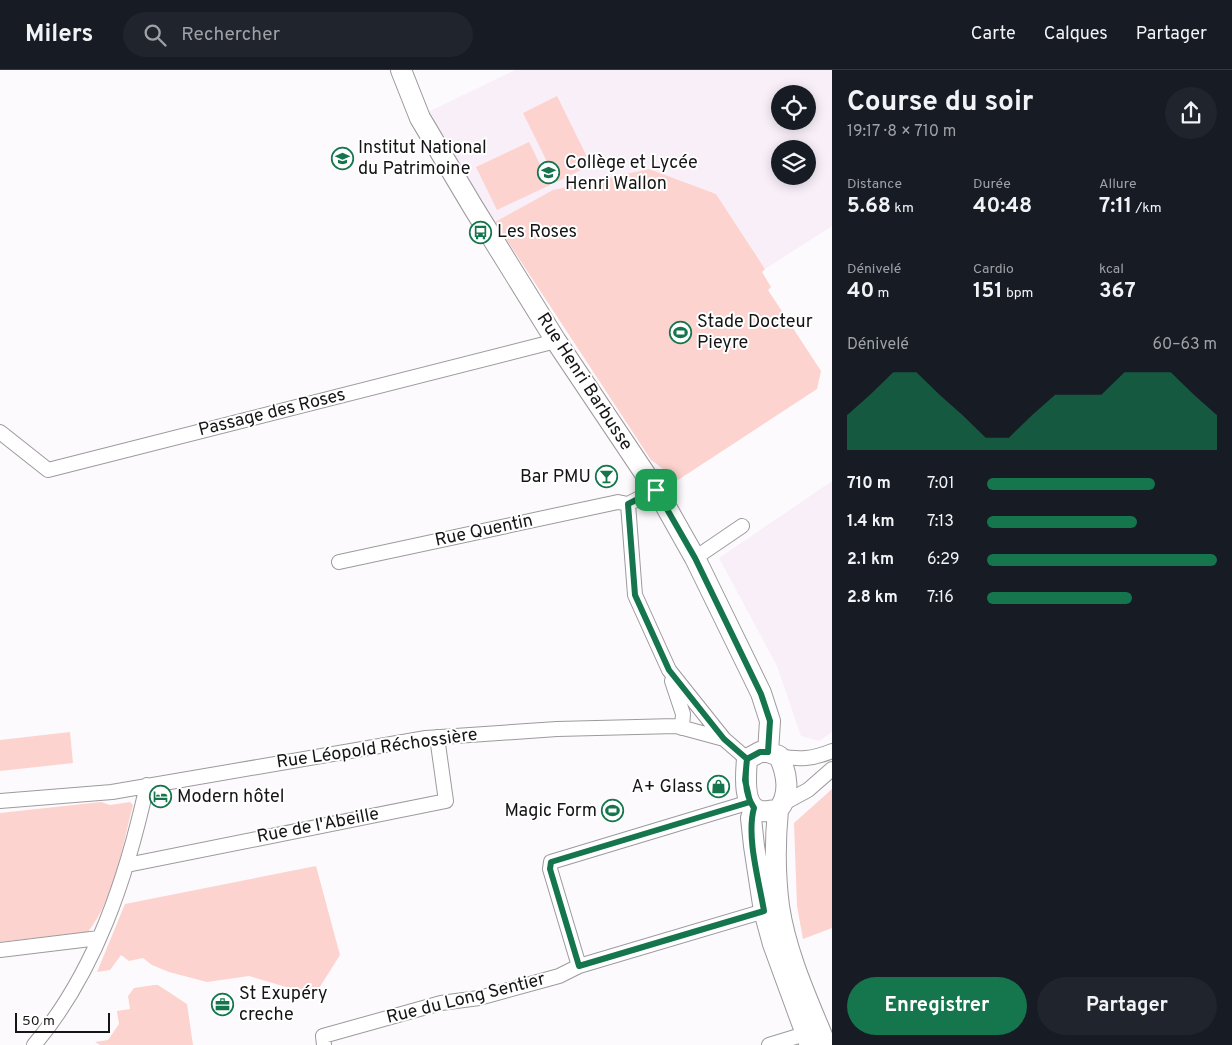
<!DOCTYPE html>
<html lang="fr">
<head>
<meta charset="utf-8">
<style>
  :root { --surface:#171b24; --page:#20242c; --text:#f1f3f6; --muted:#9ea1a6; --line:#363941; --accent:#15754c }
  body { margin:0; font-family:Overpass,sans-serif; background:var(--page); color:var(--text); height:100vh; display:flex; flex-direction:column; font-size:19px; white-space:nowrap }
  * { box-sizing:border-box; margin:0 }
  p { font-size:16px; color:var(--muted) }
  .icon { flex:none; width:28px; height:28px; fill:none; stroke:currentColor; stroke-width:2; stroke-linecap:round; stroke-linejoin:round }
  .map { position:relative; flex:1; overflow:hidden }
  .drawer { display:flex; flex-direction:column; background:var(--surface); width:400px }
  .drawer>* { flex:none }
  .tools { position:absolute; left:771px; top:15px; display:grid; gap:10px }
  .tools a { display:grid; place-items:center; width:45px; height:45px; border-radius:50%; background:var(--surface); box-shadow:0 2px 12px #0003; font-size:25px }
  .scale { position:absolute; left:15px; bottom:12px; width:95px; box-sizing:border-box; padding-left:5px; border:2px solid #161516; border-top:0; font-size:14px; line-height:18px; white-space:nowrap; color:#161516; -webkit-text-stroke:4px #fff; paint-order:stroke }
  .pin { position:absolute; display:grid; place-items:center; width:42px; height:42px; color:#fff; margin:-21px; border-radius:10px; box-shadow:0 2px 8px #0006 }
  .round { display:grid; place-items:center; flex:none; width:52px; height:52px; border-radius:26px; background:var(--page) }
  .overview { display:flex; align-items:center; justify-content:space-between; height:85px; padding:0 15px }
  h1 { font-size:28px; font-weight:700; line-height:38px }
  .metrics { display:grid; grid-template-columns:repeat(3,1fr); gap:8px; height:85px; padding:5px 15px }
  .metrics div { display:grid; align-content:center }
  .metrics b { font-size:21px; font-weight:700 }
  .metrics small { font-size:14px; font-weight:400 }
  .metrics p { font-size:14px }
  .chart { height:140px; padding:10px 15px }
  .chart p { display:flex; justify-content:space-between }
  .chart svg { width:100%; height:90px; margin-top:5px; fill:var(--accent); opacity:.7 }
  .primary-button { display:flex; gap:10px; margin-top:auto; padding:10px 15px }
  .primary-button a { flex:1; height:58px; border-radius:30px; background:var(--accent); color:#fff; font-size:20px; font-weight:700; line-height:58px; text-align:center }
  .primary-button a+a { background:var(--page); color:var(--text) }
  ul { padding:0 15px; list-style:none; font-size:16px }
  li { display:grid; grid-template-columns:80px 60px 1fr; align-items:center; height:38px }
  li i { height:12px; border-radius:6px; background:var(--accent) }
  header { display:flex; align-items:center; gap:30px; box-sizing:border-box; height:70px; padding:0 25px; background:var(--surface); border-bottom:1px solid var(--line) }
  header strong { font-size:24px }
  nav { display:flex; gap:28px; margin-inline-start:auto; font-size:18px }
  .search { width:350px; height:45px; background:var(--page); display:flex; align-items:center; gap:12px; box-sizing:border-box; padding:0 18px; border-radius:28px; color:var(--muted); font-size:19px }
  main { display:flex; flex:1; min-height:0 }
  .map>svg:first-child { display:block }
</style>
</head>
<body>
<header>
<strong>Milers</strong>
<div class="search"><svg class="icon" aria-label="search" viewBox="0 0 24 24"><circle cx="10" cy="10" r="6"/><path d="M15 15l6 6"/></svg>Rechercher</div>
<nav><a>Carte</a><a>Calques</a><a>Partager</a></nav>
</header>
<main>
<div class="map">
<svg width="832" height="975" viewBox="0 0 832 975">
  <rect width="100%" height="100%" fill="#fdfafd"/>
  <path fill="#f8eff9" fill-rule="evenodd" d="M 515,0 L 832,0 L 832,156 L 765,199 L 716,124 L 649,99 L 553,120 L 495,152 L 428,42 ZM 780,24 L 808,24 L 808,51 L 780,51 ZM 780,79 L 808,79 L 808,106 L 780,106 Z
    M 832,411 L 832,662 L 819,671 L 801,666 L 777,596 L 719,488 Z"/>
  <path fill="#fcd3ce" d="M 557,26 L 591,95 L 557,112 L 523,43 Z
    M 529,72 L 550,115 L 497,140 L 476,97 Z
    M 649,99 L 716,124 L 765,199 L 762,202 L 771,217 L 768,220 L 821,301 L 817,319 L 678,410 L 651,390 L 495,152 L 553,120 Z
    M 70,662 L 73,693 L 0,701 L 0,670 Z
    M 832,719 L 832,858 L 803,869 L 797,836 L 794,753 Z
    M 101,732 L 110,735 L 130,732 L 133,735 C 122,777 115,827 88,862 L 0,872 L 0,743 Z
    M 316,796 L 340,885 L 316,923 L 296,920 L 249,906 L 207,912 L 169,902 L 152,895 L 143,888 L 129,891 L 121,885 L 110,900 L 97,902 L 125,834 Z
    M 154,915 L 158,915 L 187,934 L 193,975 L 100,975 L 95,972 L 108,970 L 119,954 L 117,941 L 130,939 L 128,926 L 134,918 Z"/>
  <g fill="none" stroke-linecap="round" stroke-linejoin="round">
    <defs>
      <path id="street" d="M 0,362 L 48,400 L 556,271
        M 628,434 L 635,525 L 669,600 L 724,669
        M 628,434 L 655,420
        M 695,488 L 742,456
        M 339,492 L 618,432 L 628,434
        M 672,611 L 683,644 L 682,658
        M 779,686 C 799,690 813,689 832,681
        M 0,731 L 112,722 L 426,668 L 557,659 L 676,656 L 724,669 L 747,689
        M 784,733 L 808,720 L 832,699
        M 127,795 L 446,731 L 437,667
        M 0,880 L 99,868
        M 579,896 L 550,799 L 551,792 L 750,732
        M 34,975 C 96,902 127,806 147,715
        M 324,975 L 323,966 L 441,933 L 479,928 L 559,906 L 579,896 L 771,839
        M 769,975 L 805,964"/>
      <path id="secondary" d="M 401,0 L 420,48 L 473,137 L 556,271 L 660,426 L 695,488 L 761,623 L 770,651 L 768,682
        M 760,682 L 768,682 L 779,686 C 787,703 791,725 778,740 C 772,740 766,742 761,741 C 742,738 746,702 747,689 Z
        M 754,738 L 751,748 L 754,776 L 764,841 L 773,874 L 810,975
        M 778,740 C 775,771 775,805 779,836 C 786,884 808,931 826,975"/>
    </defs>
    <use href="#street" stroke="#9d9a9e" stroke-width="16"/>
    <use href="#secondary" stroke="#9d9a9e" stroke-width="22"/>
    <use href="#street" stroke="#fff" stroke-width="14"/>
    <use href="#secondary" stroke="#fff" stroke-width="20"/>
  </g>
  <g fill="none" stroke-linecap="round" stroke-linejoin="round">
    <defs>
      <path id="route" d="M 656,420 L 695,488 L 761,624 L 770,651 L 768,682 L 760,682 L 747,689 L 745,710 L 750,732 L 551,792 L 550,799 L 579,896 L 764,841 C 759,811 746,766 754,738 C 744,723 745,706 747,689 L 724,669 L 669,600 L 635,525 L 628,434 L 656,420"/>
    </defs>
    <use href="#route" stroke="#fff" stroke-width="10"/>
    <use href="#route" stroke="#15754c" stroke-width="6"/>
  </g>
  <defs>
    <symbol id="school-ring" viewBox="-11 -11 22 22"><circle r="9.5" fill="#fff" stroke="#15754c" stroke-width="1.5"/><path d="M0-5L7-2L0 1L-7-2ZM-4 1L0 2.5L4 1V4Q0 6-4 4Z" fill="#15754c"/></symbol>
    <symbol id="bus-ring" viewBox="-11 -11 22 22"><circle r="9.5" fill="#fff" stroke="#15754c" stroke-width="1.5"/><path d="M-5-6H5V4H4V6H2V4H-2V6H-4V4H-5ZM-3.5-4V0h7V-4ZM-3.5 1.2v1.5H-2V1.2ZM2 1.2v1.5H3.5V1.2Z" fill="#15754c"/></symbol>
    <symbol id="stadium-ring" viewBox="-11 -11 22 22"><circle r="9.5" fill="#fff" stroke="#15754c" stroke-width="1.5"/><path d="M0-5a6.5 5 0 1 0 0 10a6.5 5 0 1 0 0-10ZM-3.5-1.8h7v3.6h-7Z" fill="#15754c"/></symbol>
    <symbol id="bar-ring" viewBox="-11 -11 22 22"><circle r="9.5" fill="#fff" stroke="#15754c" stroke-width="1.5"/><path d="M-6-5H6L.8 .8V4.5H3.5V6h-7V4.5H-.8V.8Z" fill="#15754c"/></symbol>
    <symbol id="shop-ring" viewBox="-11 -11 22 22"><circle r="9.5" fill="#fff" stroke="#15754c" stroke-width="1.5"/><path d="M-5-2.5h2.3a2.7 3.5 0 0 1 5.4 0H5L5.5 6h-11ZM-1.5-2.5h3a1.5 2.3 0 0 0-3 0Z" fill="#15754c"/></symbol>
    <symbol id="hotel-ring" viewBox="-11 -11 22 22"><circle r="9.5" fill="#fff" stroke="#15754c" stroke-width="1.5"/><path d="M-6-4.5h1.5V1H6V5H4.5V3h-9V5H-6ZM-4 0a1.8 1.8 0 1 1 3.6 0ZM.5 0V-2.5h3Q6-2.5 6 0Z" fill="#15754c"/></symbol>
    <symbol id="office-ring" viewBox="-11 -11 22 22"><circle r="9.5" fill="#fff" stroke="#15754c" stroke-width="1.5"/><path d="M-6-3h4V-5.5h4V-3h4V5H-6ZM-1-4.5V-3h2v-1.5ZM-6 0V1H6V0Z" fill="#15754c"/></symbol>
  </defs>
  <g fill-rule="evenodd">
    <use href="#school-ring" x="330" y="76" width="25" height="25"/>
    <use href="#school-ring" x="536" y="90" width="25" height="25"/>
    <use href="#bus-ring" x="468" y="150" width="25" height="25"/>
    <use href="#stadium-ring" x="668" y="250" width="25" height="25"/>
    <use href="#bar-ring" x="594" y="394" width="25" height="25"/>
    <use href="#shop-ring" x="706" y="704" width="25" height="25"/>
    <use href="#hotel-ring" x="148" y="714" width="25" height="25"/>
    <use href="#stadium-ring" x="600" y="728" width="25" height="25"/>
    <use href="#office-ring" x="210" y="922" width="25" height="25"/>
  </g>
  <g text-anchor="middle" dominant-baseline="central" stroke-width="4" stroke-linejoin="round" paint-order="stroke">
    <g font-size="18" fill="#161516" stroke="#fff" text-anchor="start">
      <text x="358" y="78">Institut National<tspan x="358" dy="21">du Patrimoine</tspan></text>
      <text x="565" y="93">Collège et Lycée<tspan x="565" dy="21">Henri Wallon</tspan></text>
      <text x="497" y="162">Les Roses</text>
      <text x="697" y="252">Stade Docteur<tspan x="697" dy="21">Pieyre</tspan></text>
      <text x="591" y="407" text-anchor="end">Bar PMU</text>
      <text x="703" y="717" text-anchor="end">A+ Glass</text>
      <text x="177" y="727">Modern hôtel</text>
      <text x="597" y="741" text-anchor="end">Magic Form</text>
      <text x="239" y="924">St Exupéry<tspan x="239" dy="21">creche</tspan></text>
    </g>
    <g font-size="18" fill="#161516" stroke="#fff">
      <text transform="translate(584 312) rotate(57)">Rue Henri Barbusse</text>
      <text transform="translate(272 343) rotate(-14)">Passage des Roses</text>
      <text transform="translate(484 461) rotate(-12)">Rue Quentin</text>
      <text transform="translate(377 679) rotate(-8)">Rue Léopold Réchossière</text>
      <text transform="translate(318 756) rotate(-11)">Rue de l'Abeille</text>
      <text transform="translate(466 929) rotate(-14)">Rue du Long Sentier</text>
    </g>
  </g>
</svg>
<div class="tools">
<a><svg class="icon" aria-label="locate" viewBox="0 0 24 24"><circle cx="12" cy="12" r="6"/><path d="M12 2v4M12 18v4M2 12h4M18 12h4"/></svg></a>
<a><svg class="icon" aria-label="layers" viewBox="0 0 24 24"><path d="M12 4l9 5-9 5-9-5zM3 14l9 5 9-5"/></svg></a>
</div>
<div class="scale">50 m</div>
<div class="pin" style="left:656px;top:420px;background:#1e9e55"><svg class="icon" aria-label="arrive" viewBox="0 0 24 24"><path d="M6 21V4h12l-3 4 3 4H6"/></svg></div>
</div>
<section class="drawer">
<div class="overview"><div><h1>Course du soir</h1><p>19:17 · 8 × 710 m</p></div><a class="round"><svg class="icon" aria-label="share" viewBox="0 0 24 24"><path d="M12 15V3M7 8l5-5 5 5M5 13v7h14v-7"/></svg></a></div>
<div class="metrics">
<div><p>Distance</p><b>5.68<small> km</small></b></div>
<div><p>Durée</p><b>40:48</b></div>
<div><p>Allure</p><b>7:11<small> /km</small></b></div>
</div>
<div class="metrics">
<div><p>Dénivelé</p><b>40<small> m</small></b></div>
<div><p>Cardio</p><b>151<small> bpm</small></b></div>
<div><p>kcal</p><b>367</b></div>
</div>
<div class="chart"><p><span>Dénivelé</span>60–63 m</p>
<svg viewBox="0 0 160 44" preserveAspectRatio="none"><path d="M0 44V27L10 17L20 6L30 6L40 17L50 27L60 38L70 38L80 27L90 17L100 17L110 17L120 6L130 6L140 6L150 17L160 27V44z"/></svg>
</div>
<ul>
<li><b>710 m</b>7:01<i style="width:73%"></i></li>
<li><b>1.4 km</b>7:13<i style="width:65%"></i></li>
<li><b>2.1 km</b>6:29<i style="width:100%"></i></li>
<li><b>2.8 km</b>7:16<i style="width:63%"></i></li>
</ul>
<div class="primary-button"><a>Enregistrer</a><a>Partager</a></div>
</section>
</main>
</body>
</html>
